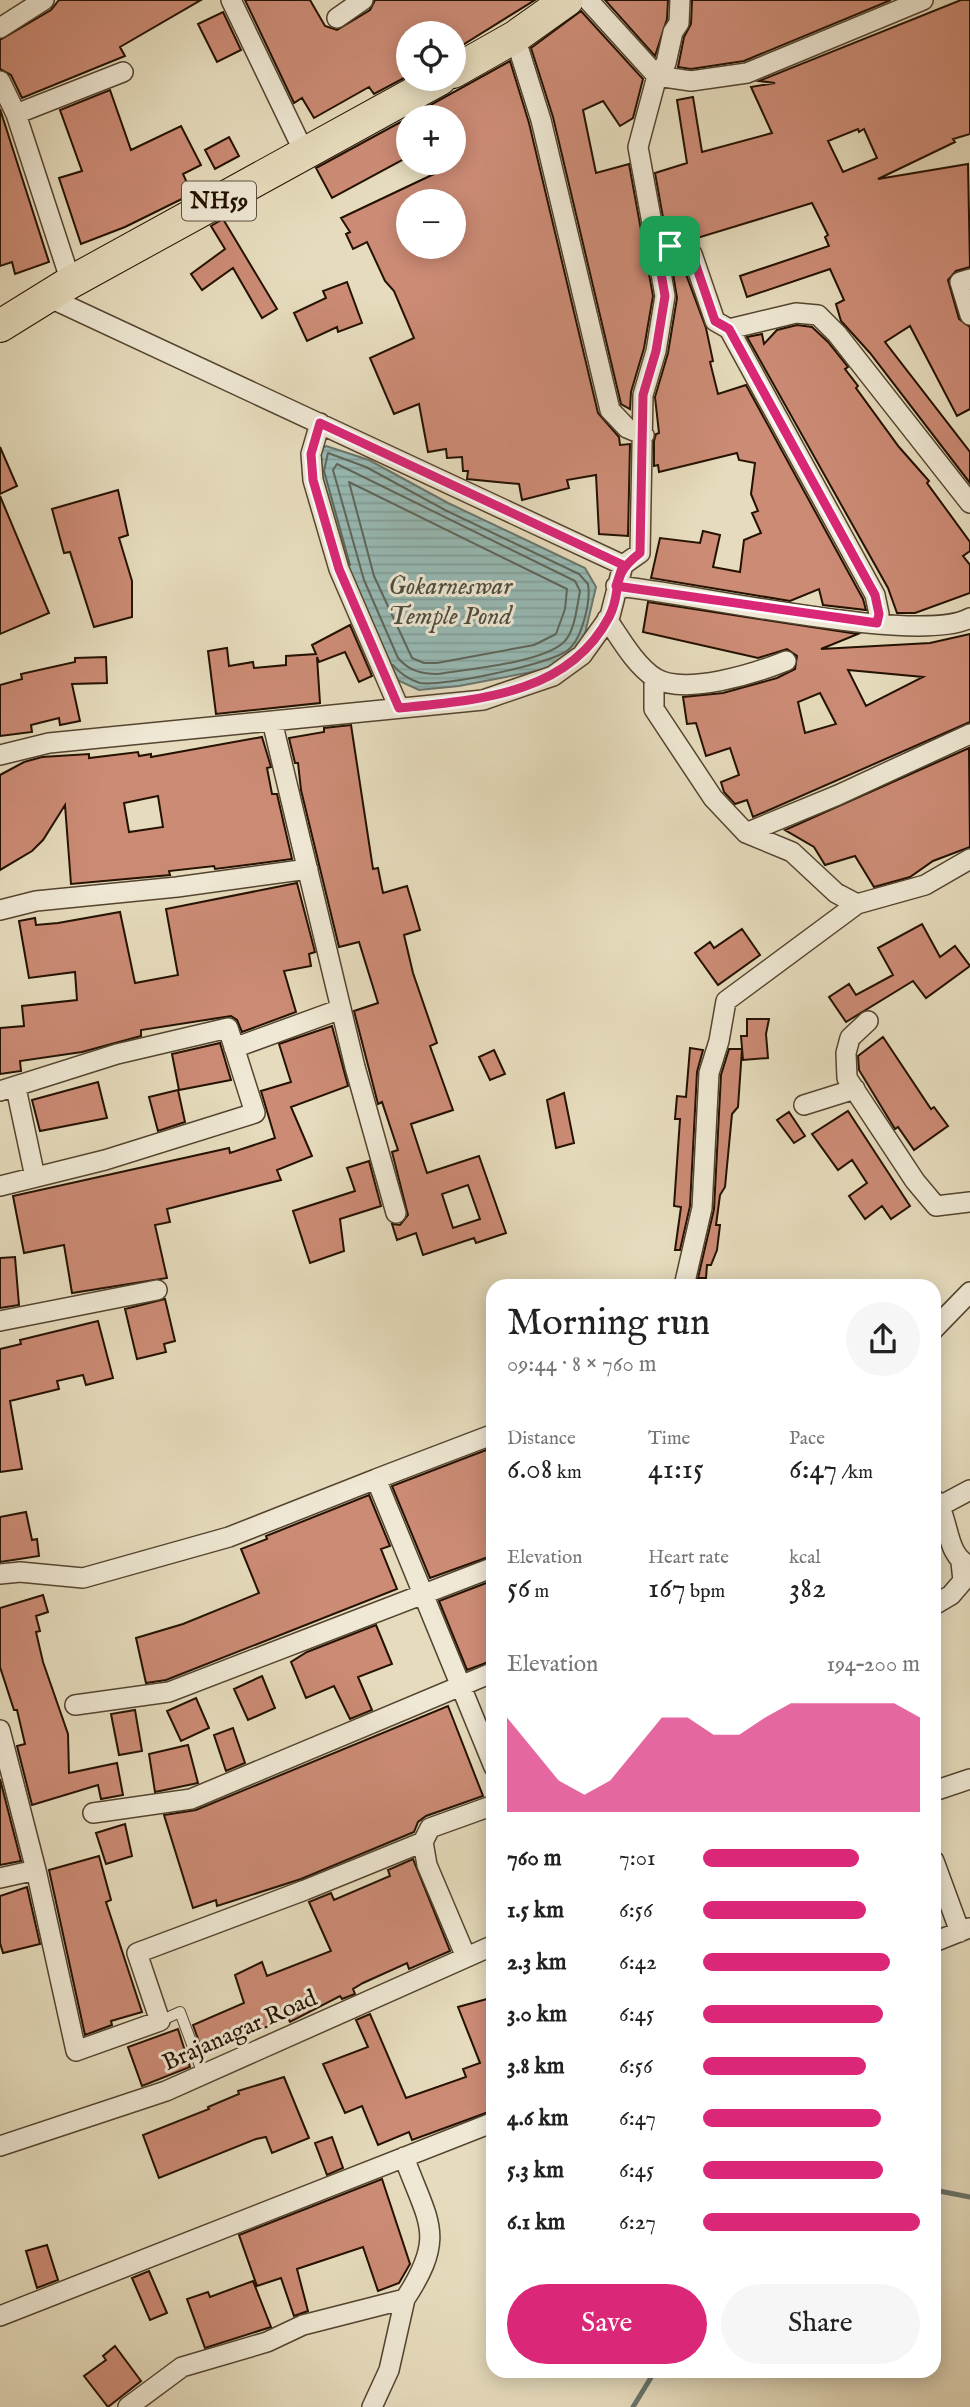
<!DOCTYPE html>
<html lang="en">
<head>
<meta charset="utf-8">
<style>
  :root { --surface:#fff; --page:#f6f6f6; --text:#222; --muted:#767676; --accent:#db2777 }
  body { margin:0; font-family:"IM FELL English",serif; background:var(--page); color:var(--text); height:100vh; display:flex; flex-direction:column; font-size:26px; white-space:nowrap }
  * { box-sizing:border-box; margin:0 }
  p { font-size:23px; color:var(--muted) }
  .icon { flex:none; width:38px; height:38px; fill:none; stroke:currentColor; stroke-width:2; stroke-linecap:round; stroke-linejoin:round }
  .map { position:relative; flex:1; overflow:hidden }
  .sheet { position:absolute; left:486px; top:1279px; width:455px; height:1099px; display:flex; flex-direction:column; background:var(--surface); border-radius:21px; box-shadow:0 4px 18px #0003 }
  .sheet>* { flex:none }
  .buttons { position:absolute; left:396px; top:21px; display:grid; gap:14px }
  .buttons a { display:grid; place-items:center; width:70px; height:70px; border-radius:50%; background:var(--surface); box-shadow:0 4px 18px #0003; font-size:35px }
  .pin { position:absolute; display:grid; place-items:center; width:60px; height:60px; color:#fff; margin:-30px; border-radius:14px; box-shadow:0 4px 10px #0006 }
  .round { display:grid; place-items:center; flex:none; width:74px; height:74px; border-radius:37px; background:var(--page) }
  .headline { display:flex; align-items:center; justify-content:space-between; height:119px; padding:0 21px }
  h1 { font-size:38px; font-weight:600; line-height:52px }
  .metrics { display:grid; grid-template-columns:repeat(3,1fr); gap:10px; height:119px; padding:7px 21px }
  .metrics div { display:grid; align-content:center }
  .metrics b { font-size:30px; font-weight:600 }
  .metrics small { font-size:19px; font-weight:400 }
  .metrics p { font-size:19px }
  .chart { height:196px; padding:14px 21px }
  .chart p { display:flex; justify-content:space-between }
  .chart svg { width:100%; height:126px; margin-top:7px; fill:var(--accent); opacity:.7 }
  .action { display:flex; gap:14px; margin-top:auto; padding:14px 21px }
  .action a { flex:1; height:80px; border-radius:42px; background:var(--accent); color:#fff; font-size:28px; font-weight:600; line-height:80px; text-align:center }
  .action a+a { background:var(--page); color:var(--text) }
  ul { padding:0 21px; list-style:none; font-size:23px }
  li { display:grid; grid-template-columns:112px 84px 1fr; align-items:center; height:52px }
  li i { height:18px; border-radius:9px; background:var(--accent) }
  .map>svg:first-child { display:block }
</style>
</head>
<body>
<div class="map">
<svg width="970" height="2407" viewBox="0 0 970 2407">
  <defs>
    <pattern id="water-rules" width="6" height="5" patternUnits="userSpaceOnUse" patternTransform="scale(1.75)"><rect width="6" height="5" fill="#97bab5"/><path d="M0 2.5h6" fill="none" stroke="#829f9a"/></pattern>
  </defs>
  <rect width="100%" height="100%" fill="#e6dcbd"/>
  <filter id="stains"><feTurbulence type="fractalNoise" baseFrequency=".00286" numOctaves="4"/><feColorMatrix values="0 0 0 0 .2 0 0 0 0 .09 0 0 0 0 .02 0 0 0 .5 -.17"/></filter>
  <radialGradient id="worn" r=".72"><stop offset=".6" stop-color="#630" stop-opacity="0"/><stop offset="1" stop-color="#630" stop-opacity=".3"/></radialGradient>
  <path fill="url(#water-rules)" stroke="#69766d" stroke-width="2" d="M 326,446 L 369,460 L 448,503 L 585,568 L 596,587 L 583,642 L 559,663 L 542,670 L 459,686 L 419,690 L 395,679 L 349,586 L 318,460 L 322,448 Z"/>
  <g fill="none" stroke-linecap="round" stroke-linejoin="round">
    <path stroke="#5e665a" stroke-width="2" d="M 337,464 L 575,581 L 580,591 C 577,606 575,631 564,642 C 542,663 468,669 438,674 C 422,674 409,671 398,658 L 364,580 L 333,470 Z
      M 349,482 L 567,589 L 565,609 L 556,634 L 534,645 L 437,663 L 424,663 L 412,658 L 374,576 Z
      M 350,565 L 324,471 L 328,453 L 366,467 L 445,510 L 579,574 L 588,584 C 591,601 582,639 568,650 C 551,664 442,687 420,683 C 410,680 399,673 393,665"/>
    <path stroke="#69766d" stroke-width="5" d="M 934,2190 L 970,2197
      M 633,2407 L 655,2371"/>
  </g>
  <path fill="#cc8b75" stroke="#241100" stroke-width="2" fill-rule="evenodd" d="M 59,0 L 201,0 L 120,47 L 125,56 L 22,98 L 11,75 L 0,69 L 0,40 L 51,10 Z
    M 245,0 L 310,0 L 325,26 L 337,30 L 370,10 L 375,0 L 535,0 L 453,51 L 453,33 L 408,33 L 408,76 L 374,94 L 369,87 L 314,118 L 302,98 L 294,103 Z
    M 605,0 L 668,0 L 667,19 L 655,56 Z
    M 692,0 L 891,0 L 744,61 L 691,69 L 678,67 L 684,37 L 691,24 Z
    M 961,0 L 970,0 L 970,134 L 953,139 L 955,142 L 878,179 L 968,164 L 970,267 L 956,271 L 948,280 L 959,319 L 970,327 L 970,409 L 957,416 L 910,326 L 885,342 L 970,452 L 970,483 L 870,353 L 841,321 L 836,304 L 844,300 L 830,269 L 747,297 L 740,276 L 829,246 L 825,237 L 828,235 L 812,203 L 694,239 L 682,231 L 666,234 L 655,173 L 687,163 L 677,100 L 693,97 L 702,152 L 772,133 L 751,87 L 775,83 L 759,81 ZM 858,129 L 859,132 L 864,129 L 877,158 L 843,172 L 828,141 Z
    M 581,11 L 643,79 L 633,118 L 620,126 L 603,101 L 583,110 L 596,173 L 629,164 L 653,296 L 644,348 L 631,392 L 630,409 L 621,404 L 553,117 L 531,48 Z
    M 223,12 L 241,50 L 217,62 L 198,24 Z
    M 510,61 L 529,123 L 598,413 L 619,437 L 620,445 L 630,444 L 628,536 L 599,534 L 596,475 L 567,480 L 569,488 L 522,500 L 519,484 L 467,479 L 468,471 L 463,471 L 462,457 L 447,458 L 446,449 L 428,452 L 419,404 L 394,414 L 370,358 L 414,338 L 394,291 L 385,281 L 367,242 L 353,249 L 346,234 L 350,232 L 341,218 L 453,165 L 453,117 L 409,117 ZM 408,201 L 453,201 L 453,247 L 408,247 Z
    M 110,90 L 131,150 L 181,126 L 201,165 L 183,174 L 192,194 L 125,227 L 81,244 L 59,178 L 82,171 L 60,110 Z
    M 0,109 L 49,262 L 15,274 L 12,262 L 0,266 Z
    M 408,118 L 408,157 L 332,198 L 316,168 Z
    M 229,137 L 239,156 L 215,169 L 205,150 Z
    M 223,219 L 277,309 L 262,318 L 233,268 L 202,290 L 191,274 L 225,249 L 211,226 Z
    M 677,257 L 681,261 L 706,328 L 713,361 L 710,362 L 718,394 L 746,385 L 863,599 L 866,610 L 823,605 L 819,589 L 790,601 L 651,578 L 660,538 L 700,543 L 703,531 L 720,535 L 713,567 L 740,572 L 744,540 L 761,533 L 752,513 L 758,511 L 751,494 L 755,463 L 739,460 L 737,453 L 659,472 L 658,465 L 654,466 L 654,441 L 656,434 L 659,433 L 655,397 L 668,353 L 677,298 L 671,261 Z
    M 347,282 L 362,323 L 338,332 L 337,327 L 307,341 L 294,313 L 326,298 L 323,291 Z
    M 797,325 L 812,327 L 828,342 L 848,367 L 845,369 L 858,386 L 856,388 L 899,447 L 929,481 L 927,483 L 970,542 L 970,551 L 963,556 L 970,565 L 970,593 L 915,613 L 897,613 L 888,588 L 747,337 L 762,334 L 764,344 L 777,330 Z
    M 0,447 L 17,486 L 0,494 Z
    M 118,490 L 128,535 L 119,538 L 132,581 L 132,617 L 94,627 L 70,552 L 64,553 L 52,509 Z
    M 0,496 L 49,613 L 0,634 Z
    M 648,602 L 858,634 L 821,649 L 930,643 L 970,634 L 970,722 L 753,817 L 747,800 L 735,804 L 724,792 L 721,782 L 739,775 L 730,748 L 706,756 L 696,723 L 687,724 L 683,697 L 723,693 L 777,678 L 795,669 L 797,656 L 787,649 L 758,658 L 643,632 ZM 848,670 L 923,677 L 866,706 ZM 820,693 L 836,724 L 805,733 L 798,702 Z
    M 350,625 L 372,676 L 359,682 L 345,652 L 319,662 L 317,657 L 320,703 L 216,714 L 208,651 L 227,648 L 229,666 L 253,662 L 254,668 L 286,665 L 286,656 L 316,654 L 312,645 Z
    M 106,657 L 107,683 L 72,684 L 80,721 L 60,725 L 59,718 L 31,725 L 32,732 L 0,736 L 0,685 L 22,679 L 21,674 L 75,662 L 75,658 Z
    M 351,725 L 373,869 L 378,868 L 383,893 L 407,886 L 420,930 L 404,935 L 413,973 L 437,1043 L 430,1046 L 453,1110 L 411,1124 L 427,1173 L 479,1156 L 506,1233 L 476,1243 L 474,1238 L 423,1255 L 416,1233 L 397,1240 L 392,1224 L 400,1225 L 408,1215 L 392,1152 L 398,1150 L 382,1102 L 378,1104 L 354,1011 L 378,1003 L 359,942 L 339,947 L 301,790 L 298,763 L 295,763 L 289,738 L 324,732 L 324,728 ZM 468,1185 L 480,1219 L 453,1228 L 442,1194 Z
    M 262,737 L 271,767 L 267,768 L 272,794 L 277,794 L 292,859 L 215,869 L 214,866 L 169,871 L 170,875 L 71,884 L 65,805 L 43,840 L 32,851 L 0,870 L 0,775 L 24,762 L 42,757 L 89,754 L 89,758 L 138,752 L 139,756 L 151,754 L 151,757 ZM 158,796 L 163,827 L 129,832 L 124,803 Z
    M 969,748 L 970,847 L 933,861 L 910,877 L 874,887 L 855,856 L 825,865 L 814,847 L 785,830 Z
    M 297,883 L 315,952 L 309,954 L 311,966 L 284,971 L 296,1012 L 242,1032 L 237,1020 L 231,1016 L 141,1030 L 141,1036 L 82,1052 L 20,1061 L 21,1071 L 0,1074 L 0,1028 L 24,1026 L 22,1006 L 77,1000 L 75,972 L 29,978 L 19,921 L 35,918 L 36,925 L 58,923 L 120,912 L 135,983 L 178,975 L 166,909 Z
    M 922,924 L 940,957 L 955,946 L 970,966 L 926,998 L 913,981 L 846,1022 L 829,997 L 849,984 L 856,995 L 893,975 L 878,948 Z
    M 742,929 L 760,955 L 718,985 L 695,953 L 710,942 L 714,948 Z
    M 747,1019 L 769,1019 L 766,1034 L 768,1058 L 743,1060 L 741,1036 L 747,1036 Z
    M 332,1026 L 348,1086 L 291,1107 L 312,1156 L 277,1170 L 281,1180 L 167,1209 L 170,1222 L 155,1225 L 167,1278 L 72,1293 L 64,1245 L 24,1253 L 13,1196 L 229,1148 L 230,1153 L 275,1138 L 261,1091 L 291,1082 L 279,1044 Z
    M 883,1037 L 931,1109 L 934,1107 L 948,1126 L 914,1150 L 898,1127 L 895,1129 L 859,1070 L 858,1056 Z
    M 220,1043 L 231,1080 L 179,1090 L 172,1054 Z
    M 690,1048 L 703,1050 L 697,1072 L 690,1206 L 680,1250 L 675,1250 L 681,1207 L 674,1206 L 680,1119 L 675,1119 L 677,1096 L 686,1097 Z
    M 729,1049 L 742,1049 L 738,1107 L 732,1114 L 725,1187 L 720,1195 L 716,1225 L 720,1225 L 717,1250 L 711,1265 L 707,1265 L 706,1278 L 698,1278 L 714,1209 L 721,1075 Z
    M 494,1050 L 505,1074 L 490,1080 L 479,1057 Z
    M 98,1082 L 107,1118 L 40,1131 L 32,1100 Z
    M 178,1090 L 185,1122 L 158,1131 L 149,1097 Z
    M 564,1093 L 574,1143 L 556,1148 L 547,1100 Z
    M 848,1111 L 910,1206 L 891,1219 L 882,1206 L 865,1219 L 849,1196 L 867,1183 L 852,1160 L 838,1170 L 812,1134 Z
    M 789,1112 L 805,1136 L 794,1143 L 777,1120 Z
    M 369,1161 L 381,1206 L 340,1219 L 344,1251 L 310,1263 L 293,1211 L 355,1191 L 347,1168 Z
    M 15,1257 L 19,1305 L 0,1308 L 0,1258 Z
    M 165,1299 L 175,1341 L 164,1344 L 166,1352 L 137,1359 L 125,1309 Z
    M 98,1321 L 113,1378 L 86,1385 L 83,1375 L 57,1381 L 59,1389 L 10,1401 L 22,1469 L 0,1472 L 0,1349 L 21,1344 L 20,1340 Z
    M 494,1447 L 494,1555 L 430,1578 L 392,1486 Z
    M 369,1495 L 390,1546 L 381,1549 L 397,1589 L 166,1680 L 146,1683 L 136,1638 L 183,1624 L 259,1593 L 241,1549 L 267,1539 L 266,1536 Z
    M 26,1512 L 32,1540 L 37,1539 L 39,1556 L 0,1562 L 0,1517 Z
    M 494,1580 L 494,1660 L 467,1670 L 439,1601 Z
    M 43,1595 L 48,1612 L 36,1616 L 40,1631 L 36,1632 L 43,1662 L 68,1734 L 69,1773 L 117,1763 L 123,1795 L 101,1799 L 98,1785 L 32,1805 L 17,1746 L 25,1744 L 17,1710 L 14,1710 L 0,1667 L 0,1608 Z
    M 376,1625 L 392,1664 L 358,1677 L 372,1710 L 350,1719 L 334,1686 L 306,1698 L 291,1662 L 307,1652 Z
    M 262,1676 L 275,1708 L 248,1720 L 234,1689 Z
    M 196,1698 L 209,1728 L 181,1741 L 167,1711 Z
    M 448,1706 L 483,1796 L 426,1816 L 418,1822 L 414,1832 L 301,1879 L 217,1906 L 216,1900 L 193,1908 L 164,1815 L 196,1810 Z
    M 135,1710 L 142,1751 L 119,1755 L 111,1714 Z
    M 233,1728 L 245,1763 L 226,1771 L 214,1735 Z
    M 188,1745 L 198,1783 L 155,1792 L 149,1754 Z
    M 0,1779 L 21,1861 L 0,1865 Z
    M 125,1824 L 132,1856 L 106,1864 L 96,1833 Z
    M 99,1856 L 111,1900 L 106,1902 L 142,2012 L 111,2021 L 112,2025 L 85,2035 L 49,1870 Z
    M 413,1859 L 450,1951 L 409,1969 L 407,1963 L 363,1983 L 353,1989 L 355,1994 L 342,1999 L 340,1996 L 290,2022 L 288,2018 L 203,2053 L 193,2025 L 244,2003 L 235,1975 L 262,1962 L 267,1976 L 331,1951 L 309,1902 L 331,1893 L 334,1900 L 390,1876 L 388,1870 Z
    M 27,1887 L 40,1944 L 3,1953 L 0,1943 L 0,1896 Z
    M 494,1997 L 494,2110 L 412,2140 L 409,2132 L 378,2145 L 362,2106 L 345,2113 L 323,2064 L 368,2047 L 356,2020 L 370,2014 L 406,2098 L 466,2077 L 463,2069 L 480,2063 L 458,2007 Z
    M 178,2029 L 190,2067 L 142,2086 L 128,2047 Z
    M 284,2077 L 309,2138 L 272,2153 L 266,2137 L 256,2139 L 159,2178 L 143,2135 L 209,2109 L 208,2107 L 239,2094 L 238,2091 Z
    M 332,2137 L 343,2168 L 327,2175 L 315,2143 Z
    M 382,2179 L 410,2264 L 399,2283 L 378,2291 L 363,2247 L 297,2269 L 308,2311 L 294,2316 L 281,2278 L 257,2286 L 239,2235 Z
    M 47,2245 L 58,2280 L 37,2288 L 26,2251 Z
    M 149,2271 L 167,2313 L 150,2320 L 132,2278 Z
    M 253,2281 L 271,2327 L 205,2348 L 187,2299 L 208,2292 L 210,2297 Z
    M 115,2346 L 141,2381 L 108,2407 L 84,2376 L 106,2360 L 103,2356 Z"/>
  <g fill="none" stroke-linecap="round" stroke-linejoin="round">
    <defs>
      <path id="service" d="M 160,2021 L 180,2012 L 203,2074"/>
      <path id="minor" d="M 231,0 L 305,154
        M 588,0 L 657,76 L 691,81 L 747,73 L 923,0
        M 337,18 L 363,0
        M 0,28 L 44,0
        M 515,37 L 541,120 L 610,410 L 627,428 L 644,435
        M 0,81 L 16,114 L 123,72
        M 16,114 L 71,282
        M 658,256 L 638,147 L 657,76 L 666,63 L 673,32 L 679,23 L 680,0
        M 970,279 L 960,282 L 970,315
        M 48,297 L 623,565
        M 729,329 L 875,595 L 879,614 L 877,623
        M 320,423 L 311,454 L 313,480 L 339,569 L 399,708
        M 616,586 C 687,592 919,646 970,618
        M 607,619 C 620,638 635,665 655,678 C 685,696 756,673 786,661
        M 654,677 L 654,709 L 713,798 L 746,833 L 838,795 L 970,734
        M 272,721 L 355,1067 L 396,1213
        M 0,755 L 49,743 L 483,700 L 553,676 L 582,655 L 610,616 L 623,565 L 640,553 L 643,395 L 656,351 L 665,296 L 658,256 L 670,246 L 680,243 L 692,254 L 715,321 L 729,329 L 796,313 L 818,315 L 837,334 L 970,503
        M 746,833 L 792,852 L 836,893 L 857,904 L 925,885 L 970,859
        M 0,910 L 36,901 L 177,887 L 308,869
        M 868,1021 L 850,1038 L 846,1053 L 847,1078 L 915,1181 L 936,1206 L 970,1202
        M 234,1048 L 341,1009
        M 16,1088 L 35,1177
        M 0,1091 L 117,1054 L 228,1028 L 255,1113 L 105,1160 L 0,1186
        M 804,1105 L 855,1089
        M 684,1286 L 702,1208 L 709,1073 L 719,1041 L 726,1001 L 857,904
        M 0,1321 L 157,1290
        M 934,1329 L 970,1292
        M 376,1479 L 494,1434
        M 934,1499 C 951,1518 944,1555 970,1566
        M 940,1506 L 970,1490
        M 0,1574 L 20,1572 L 83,1578 L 229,1537 L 376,1479 L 494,1767
        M 934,1605 L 951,1595 L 963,1581 L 961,1562
        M 75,1705 L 169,1692 L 494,1567
        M 0,1730 L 36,1870 L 76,2051 L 160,2021 L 137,1953 L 305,1890 L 423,1842
        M 934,1791 L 970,1779
        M 93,1813 L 191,1799 L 494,1672
        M 934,1861 L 960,1932
        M 0,1878 L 36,1870
        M 934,1942 L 969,1928
        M 466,1957 L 427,1865 L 423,1842 L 430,1828 L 494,1805
        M 0,2146 L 166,2091 L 494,1945
        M 0,2316 L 494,2122
        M 128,2407 L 182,2367 L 267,2342 L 303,2325 L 405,2299 C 447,2235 428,2223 404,2157
        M 372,2407 L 389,2370 L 405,2299"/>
      <path id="trunk" d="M 453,72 L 515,37 L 567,0
        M 0,326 L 71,282 L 440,79"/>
    </defs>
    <use href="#service" stroke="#54442f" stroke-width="12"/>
    <use href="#minor" stroke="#54442f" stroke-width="22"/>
    <use href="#trunk" stroke="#241100" stroke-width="34"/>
    <use href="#service" stroke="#efe8d4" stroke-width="10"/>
    <use href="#minor" stroke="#efe8d4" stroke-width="19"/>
    <use href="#trunk" stroke="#e6dcbd" stroke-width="32"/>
  </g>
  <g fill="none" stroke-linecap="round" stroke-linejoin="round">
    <defs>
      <path id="route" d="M 670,246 L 658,256 L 665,296 L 656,351 L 643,395 L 640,553 C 607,578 624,589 609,617 C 568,695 477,700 399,708 L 339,569 L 313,480 L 311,454 L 320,423 L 623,565 L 616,586 L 877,623 L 879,614 L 875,595 L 729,329 L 715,321 L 692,254 L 680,243 L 670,246"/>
    </defs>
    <use href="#route" stroke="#fff" stroke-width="14"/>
    <use href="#route" stroke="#db2777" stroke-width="9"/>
  </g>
  <g text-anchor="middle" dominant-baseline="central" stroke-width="6" stroke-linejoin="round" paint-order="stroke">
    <rect fill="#efe8d4" stroke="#615240" stroke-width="2" x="182" y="181.5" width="74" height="39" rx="5"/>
    <g font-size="23" font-weight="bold" fill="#241100">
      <text x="219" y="201">NH59</text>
    </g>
    <g font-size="24" fill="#241100" stroke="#efe8d4">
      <text transform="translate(240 2031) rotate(-24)">Brajanagar Road</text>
    </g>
    <g font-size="26" font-style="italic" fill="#4c4c3f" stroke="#efe8d4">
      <text x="450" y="586">Gokarneswar<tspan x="450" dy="30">Temple Pond</tspan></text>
    </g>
  </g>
  <rect width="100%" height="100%" filter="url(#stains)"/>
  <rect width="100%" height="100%" fill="url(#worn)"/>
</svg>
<div class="buttons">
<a><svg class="icon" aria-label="locate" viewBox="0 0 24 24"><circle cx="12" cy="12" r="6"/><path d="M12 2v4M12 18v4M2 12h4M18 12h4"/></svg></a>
<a>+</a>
<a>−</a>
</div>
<div class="pin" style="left:670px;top:246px;background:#1e9e55"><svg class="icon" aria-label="arrive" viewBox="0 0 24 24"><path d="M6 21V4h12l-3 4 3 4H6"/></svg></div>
<section class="sheet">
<div class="headline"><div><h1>Morning run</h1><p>09:44 · 8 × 760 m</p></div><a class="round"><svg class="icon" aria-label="share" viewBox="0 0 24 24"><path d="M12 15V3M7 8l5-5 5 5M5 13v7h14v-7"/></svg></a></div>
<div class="metrics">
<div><p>Distance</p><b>6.08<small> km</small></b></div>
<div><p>Time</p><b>41:15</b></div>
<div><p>Pace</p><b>6:47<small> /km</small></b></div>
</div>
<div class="metrics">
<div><p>Elevation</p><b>56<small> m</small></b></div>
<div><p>Heart rate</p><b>167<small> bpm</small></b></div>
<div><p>kcal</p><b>382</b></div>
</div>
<div class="chart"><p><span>Elevation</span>194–200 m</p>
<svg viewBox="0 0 160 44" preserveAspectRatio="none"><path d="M0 44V11L10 22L20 33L30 38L40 33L50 22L60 11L70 11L80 17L90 17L100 11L110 6L120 6L130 6L140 6L150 6L160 11V44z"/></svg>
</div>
<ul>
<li><b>760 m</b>7:01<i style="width:72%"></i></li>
<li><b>1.5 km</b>6:56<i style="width:75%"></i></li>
<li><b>2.3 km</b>6:42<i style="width:86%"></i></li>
<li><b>3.0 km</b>6:45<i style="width:83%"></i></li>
<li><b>3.8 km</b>6:56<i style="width:75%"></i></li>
<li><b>4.6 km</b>6:47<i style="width:82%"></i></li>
<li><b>5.3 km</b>6:45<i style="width:83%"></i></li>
<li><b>6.1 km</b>6:27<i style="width:100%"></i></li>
</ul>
<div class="action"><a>Save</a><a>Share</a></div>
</section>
</div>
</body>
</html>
